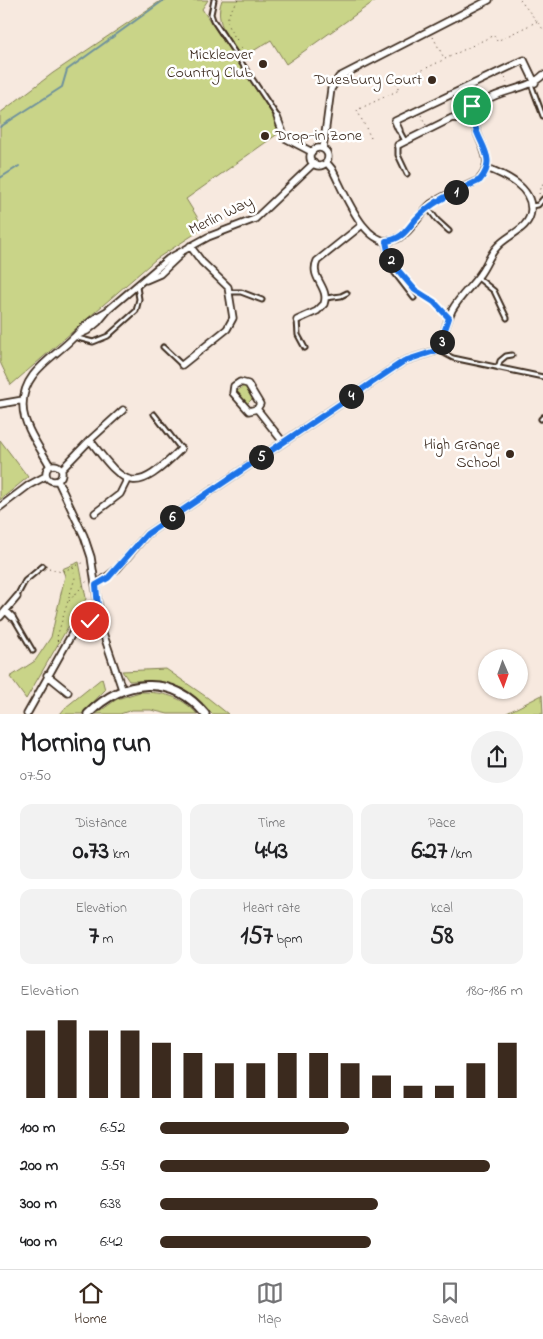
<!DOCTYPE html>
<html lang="en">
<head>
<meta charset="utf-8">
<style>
  :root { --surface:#fff; --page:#f2f2f2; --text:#202124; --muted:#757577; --line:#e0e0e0; --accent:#3b2a1e }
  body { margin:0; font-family:"Indie Flower",sans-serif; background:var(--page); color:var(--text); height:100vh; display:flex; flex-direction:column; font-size:19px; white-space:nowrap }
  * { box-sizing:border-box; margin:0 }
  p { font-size:16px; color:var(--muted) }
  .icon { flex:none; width:28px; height:28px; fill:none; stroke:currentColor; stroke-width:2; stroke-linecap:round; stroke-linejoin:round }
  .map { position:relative; height:714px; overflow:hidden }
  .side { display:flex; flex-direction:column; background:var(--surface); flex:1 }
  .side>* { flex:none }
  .needle { width:32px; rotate:178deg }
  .buttons { position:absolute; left:478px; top:649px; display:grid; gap:10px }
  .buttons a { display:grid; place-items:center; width:50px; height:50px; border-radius:50%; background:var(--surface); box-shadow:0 1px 4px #0004; font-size:25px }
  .pin { position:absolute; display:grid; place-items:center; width:42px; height:42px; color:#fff; margin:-21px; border:2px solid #fff; border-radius:50%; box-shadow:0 1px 5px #0007 }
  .km { position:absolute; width:25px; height:25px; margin:-12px; border-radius:50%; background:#222; color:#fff; font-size:14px; line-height:25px; text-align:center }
  .round { display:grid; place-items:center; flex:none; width:52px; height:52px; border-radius:26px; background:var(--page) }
  .headline { display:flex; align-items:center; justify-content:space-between; height:85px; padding:0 20px }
  h1 { font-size:28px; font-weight:800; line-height:38px }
  .metrics { display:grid; grid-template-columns:repeat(3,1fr); gap:8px; height:85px; padding:5px 20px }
  .metrics div { display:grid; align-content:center; border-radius:12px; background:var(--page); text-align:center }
  .metrics b { font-size:25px; font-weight:800 }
  .metrics small { font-size:14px; font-weight:400 }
  .metrics p { font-size:14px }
  .chart { height:140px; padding:10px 20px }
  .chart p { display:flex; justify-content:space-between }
  .chart svg { width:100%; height:90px; margin-top:5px; stroke:var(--accent); stroke-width:6 }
  ul { padding:0 20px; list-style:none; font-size:16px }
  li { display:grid; grid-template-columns:80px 60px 1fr; align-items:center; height:38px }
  li i { height:12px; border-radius:6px; background:var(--accent) }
  .tabs { display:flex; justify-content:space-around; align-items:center; height:70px; border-top:1px solid var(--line); background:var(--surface); font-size:14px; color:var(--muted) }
  .tabs a { display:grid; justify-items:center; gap:2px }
  .tabs .on { color:var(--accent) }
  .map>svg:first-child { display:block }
</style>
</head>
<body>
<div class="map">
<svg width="543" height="714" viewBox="0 0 543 714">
  <rect width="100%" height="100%" fill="#f7e9df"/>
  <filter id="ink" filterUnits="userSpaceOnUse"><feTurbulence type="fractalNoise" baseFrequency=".02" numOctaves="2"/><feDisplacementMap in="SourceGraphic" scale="10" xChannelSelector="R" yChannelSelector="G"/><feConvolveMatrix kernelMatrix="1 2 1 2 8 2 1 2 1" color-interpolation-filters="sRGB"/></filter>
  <g filter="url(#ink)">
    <path fill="#c9d488" stroke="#827f53" d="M 162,0 L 208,0 L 202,9 L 275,118 L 279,133 L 186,199 L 204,228 L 156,259 L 11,385 L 0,362 L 0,113 L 53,73 Z
      M 222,0 L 376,0 L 286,64 L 271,40 L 242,58 C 230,39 213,23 222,0 Z
      M 245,385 L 254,397 L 246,405 L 236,392 Z
      M 0,440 L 28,477 L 0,500 Z
      M 79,562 L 86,598 L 82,614 L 68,627 L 26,699 L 10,677 L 35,661 L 51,637 L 65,576 L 62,569 Z
      M 166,669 L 208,698 L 228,714 L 212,714 C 188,683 166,680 129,681 L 122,671 Z
      M 102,678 L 105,690 L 82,714 L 60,714 L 66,707 Z
      M 140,692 C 162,692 182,696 197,714 L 168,714 L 151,710 L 132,710 L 120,714 L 96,714 L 117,699 Z
      M 542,695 L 543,714 L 505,714 Z"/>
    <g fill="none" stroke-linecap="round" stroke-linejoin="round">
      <path stroke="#6e919d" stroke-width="2" d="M 0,127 L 62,87 L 67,70 L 164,0
        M 0,178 L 19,166"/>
      <defs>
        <path id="service" d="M 214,0 L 211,14 L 213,20 L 277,116
          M 531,84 L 543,116
          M 399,130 L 405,141
          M 398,145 L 398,155 L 407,174
          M 531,206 L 538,205 L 543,199
          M 428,208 L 437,220 L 449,231
          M 393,265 L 394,272 L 414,298
          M 478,278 L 494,291 L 507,318
          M 229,292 L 241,292 L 262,300
          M 326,298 L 341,296 L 347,293
          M 297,320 L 298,335 L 305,348
          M 74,337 L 93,342 L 108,336 L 136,311 L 139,299 L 137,287
          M 163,347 L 182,365
          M 438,350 L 453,358 L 543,377
          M 498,368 L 500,361 L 506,356 L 512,355
          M 154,414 L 181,449
          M 541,419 L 543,417
          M 17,596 L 25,581 L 43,566
          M 13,617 L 33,651"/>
        <path id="minor" d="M 277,117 L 285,138 L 312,152
          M 399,130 L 395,121 L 524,60 L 535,83
          M 398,145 L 452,118 L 474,120
          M310 157a9 9 0 1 1 18 0a9 9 0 1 1-18 0Z
          M 323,149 L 331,89 L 339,77 L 489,0
          M 327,163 L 332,169 C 343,189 366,253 396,239 C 411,233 419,214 431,204 C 445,194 464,188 479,180 C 498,159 476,142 474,120 C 479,87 524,95 543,75
          M 386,241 L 389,256 L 393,265
          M 146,280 L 160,274 L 180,255
          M 297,320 L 317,311 L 324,304 C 330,287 309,278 317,261 L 362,225
          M 74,337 L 87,331 L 98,322 L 108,310 L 168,259 L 208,237 L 255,219 L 314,163
          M 182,365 L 227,329 L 233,318 L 228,287 L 202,262 L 190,246
          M 0,404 L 23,400
          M 257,409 L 260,404 L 248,384 L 240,382 L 234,386 L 233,393 L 249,411 L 257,409 L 283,442
          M 90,440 L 123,410
          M46 473a8 8 0 1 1 16 0a8 8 0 1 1-16 0Z
          M 50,466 C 41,449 23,426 23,406 C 22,372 54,358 74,337 C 84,326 93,318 107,311
          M 62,469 L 90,440 C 127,490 136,494 181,449
          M 58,481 L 84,536 L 91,557 L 102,630 L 122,689
          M 0,507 L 29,485 L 46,476
          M 95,513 L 120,494 L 127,480
          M 96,585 L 117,569 L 147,534 L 404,361 L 438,350 C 444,337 446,323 452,310 C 460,296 471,287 480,274 C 486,266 489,256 496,248 C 507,234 530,230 531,210 C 532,187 505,175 487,168
          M 6,611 L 12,617
          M 0,617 L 17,597
          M 47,675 L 68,692
          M 27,714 L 73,632 L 81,624 L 99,618"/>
        <path id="tertiary" d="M 88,714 C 123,679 172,673 205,714"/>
      </defs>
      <use href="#service" stroke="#3b2a1e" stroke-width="7"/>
      <use href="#minor" stroke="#3b2a1e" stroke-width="9"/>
      <use href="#tertiary" stroke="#3b2a1e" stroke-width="11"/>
      <path stroke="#3b2a1e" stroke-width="1" stroke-dasharray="1 4" stroke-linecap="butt" d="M 239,0 C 213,29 238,29 243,55
        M 520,0 L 543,29
        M 433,37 L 444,58
        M 505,77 L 508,85
        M 467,95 L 471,105
        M 460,97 L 465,109 L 461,113
        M 421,115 L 426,125
        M 371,138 L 357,110 L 399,90 L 396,83 L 494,35 L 497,41 L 538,21
        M 539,194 L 543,183
        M 403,275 L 409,282
        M 415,291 L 434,302 L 444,312
        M 49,568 L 61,572 L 85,562
        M 69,601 L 88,580
        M 58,646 L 57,637 L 75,578 L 73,567"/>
      <use href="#service" stroke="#fff" stroke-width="3"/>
      <use href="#minor" stroke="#fff" stroke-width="5.5"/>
      <use href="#tertiary" stroke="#fff" stroke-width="7"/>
    </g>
  </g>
  <g fill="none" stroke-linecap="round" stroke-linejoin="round" filter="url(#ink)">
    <defs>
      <path id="route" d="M 90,621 L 99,618 L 96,585 L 108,578 L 147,534 L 404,361 L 438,350 L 449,318 L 434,302 L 415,290 L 397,269 L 389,256 L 386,241 C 402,240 407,229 416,219 C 434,199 457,192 480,180 C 503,153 465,136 477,110 L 472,106"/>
    </defs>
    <use href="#route" stroke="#fff" stroke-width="10"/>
    <use href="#route" stroke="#1a73e8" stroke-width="6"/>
  </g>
  <g fill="#3b2a1e" stroke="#fff" stroke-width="2">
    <circle cx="263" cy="64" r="5"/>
    <circle cx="432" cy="80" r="5"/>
    <circle cx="265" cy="136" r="5"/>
    <circle cx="510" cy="454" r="5"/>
  </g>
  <g text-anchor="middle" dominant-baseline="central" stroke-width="5" stroke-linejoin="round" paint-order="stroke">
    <g font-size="16" fill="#3b2a1e" stroke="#fff" text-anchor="end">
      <text x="253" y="55">Mickleover<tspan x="253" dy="18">Country Club</tspan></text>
      <text x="422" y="80">Duesbury Court</text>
      <text x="275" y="136" text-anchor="start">Drop-in Zone</text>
      <text x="500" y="445">High Grange<tspan x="500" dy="18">School</tspan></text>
    </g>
    <g font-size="16" fill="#3b2a1e" stroke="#fff">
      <text transform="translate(221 216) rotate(-26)">Merlin Way</text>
    </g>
  </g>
</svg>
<div class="buttons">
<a><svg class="needle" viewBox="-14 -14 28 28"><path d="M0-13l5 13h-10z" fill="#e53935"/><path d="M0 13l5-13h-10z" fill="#757577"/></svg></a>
</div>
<div class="pin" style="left:472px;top:106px;background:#1e9e55"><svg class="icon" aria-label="arrive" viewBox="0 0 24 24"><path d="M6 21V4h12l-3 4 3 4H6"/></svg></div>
<div class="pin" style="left:90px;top:621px;background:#d93025"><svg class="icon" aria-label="check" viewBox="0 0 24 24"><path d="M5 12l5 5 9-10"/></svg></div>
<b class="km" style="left:456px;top:192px">1</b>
<b class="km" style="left:391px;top:260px">2</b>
<b class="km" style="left:442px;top:342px">3</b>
<b class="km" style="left:351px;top:396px">4</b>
<b class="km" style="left:261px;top:457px">5</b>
<b class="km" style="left:172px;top:517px">6</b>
</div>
<section class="side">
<div class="headline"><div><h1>Morning run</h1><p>07:50</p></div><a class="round"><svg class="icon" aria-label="share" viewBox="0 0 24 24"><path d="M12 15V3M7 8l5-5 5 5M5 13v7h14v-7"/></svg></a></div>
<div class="metrics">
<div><p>Distance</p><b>0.73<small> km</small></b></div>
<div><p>Time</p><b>4:43</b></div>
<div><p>Pace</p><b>6:27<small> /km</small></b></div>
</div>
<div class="metrics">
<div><p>Elevation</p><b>7<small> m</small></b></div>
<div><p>Heart rate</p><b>157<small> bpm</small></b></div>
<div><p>kcal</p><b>58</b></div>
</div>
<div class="chart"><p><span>Elevation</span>180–186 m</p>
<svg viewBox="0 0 160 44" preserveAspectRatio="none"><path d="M5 44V11M15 44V6M25 44V11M35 44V11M45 44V17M55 44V22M65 44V27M75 44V27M85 44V22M95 44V22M105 44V27M115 44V33M125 44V38M135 44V38M145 44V27M155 44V17"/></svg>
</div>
<ul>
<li><b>100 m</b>6:52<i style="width:52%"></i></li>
<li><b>200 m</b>5:59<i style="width:91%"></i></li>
<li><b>300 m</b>6:38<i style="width:60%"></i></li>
<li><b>400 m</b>6:42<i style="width:58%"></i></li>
</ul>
</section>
<nav class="tabs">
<a class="on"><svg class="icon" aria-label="home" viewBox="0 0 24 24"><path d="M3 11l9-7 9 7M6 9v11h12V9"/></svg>Home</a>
<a><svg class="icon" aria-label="map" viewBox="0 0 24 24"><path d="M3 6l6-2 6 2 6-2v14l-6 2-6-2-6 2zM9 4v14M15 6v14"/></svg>Map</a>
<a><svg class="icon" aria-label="saved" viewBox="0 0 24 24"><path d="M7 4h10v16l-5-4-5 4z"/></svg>Saved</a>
</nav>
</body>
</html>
